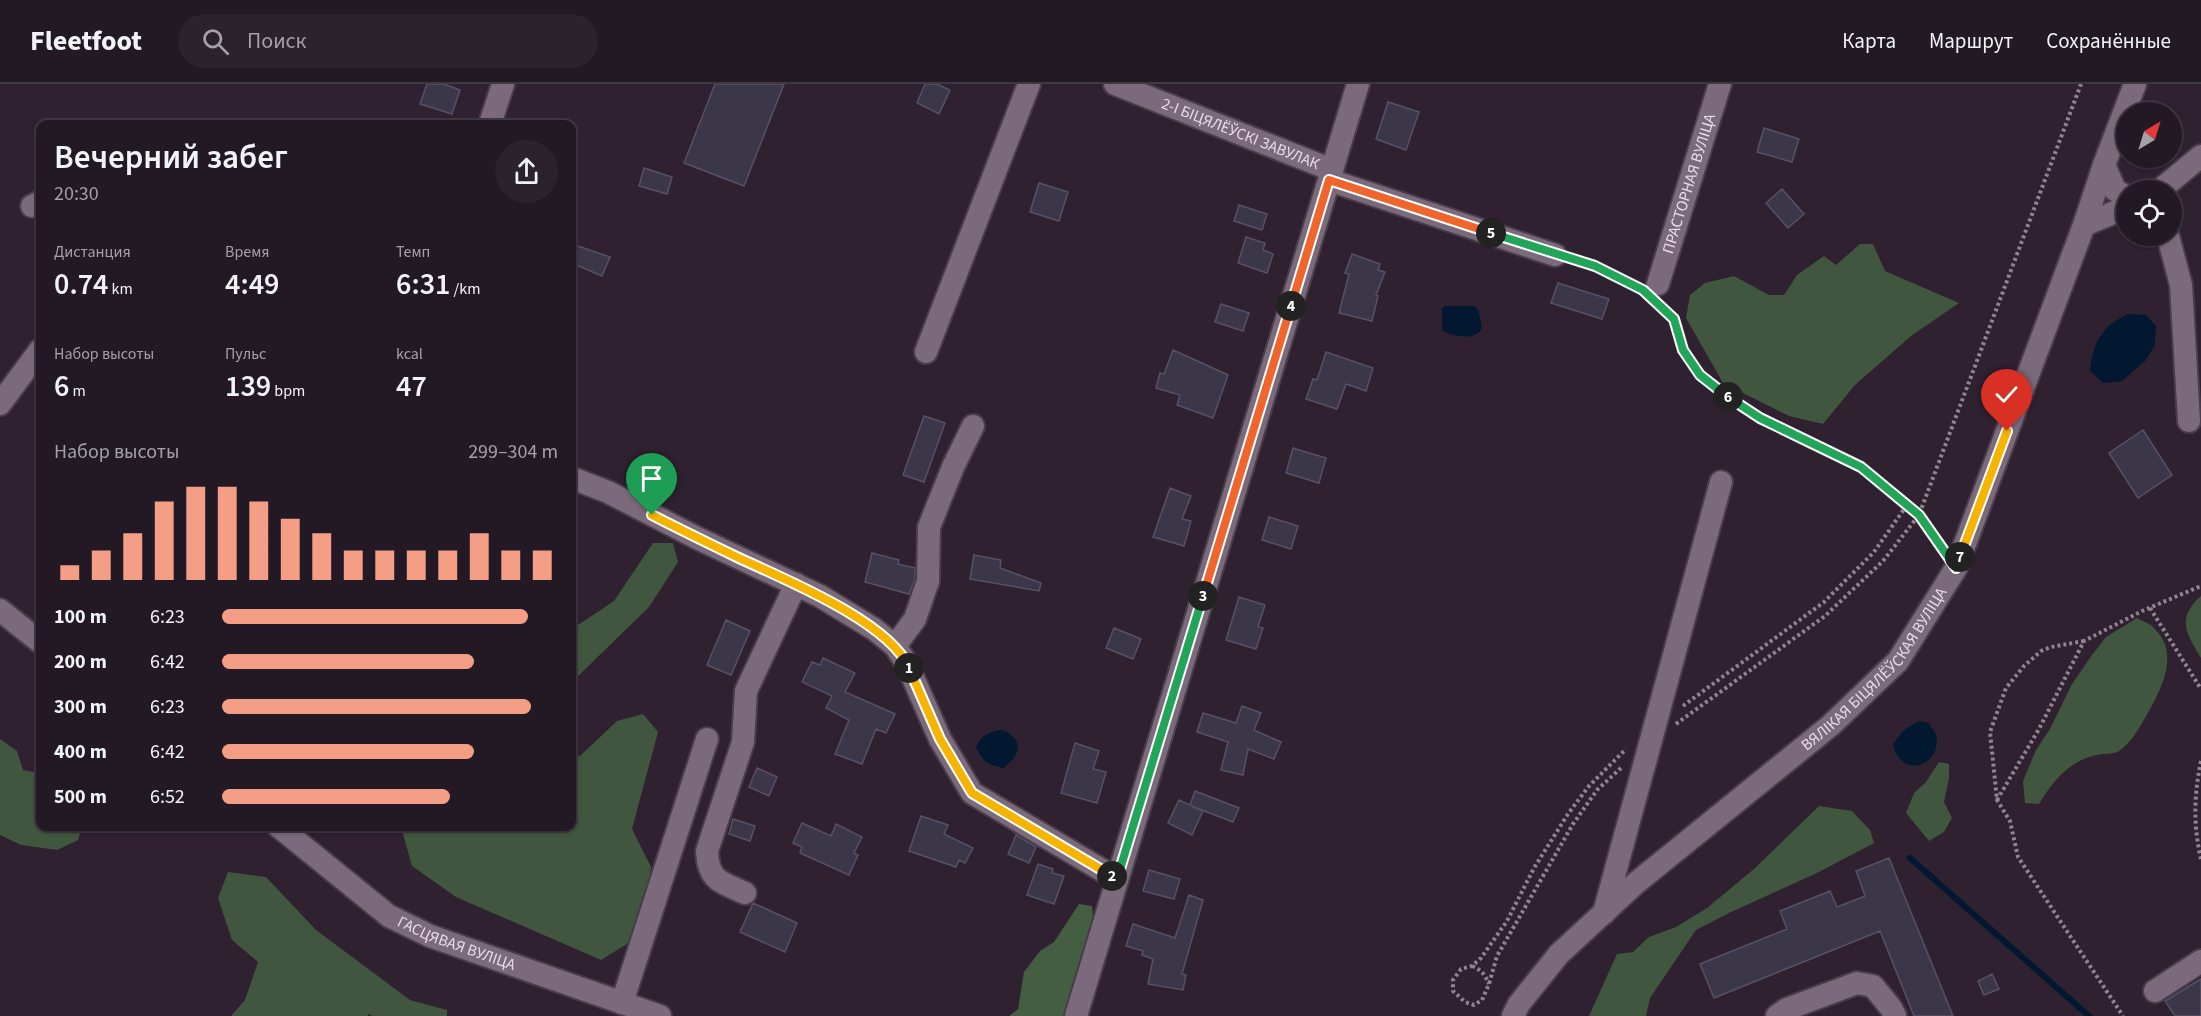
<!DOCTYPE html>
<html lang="ru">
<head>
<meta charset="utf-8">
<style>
  :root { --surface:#231924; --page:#2b222c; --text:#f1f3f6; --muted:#a3a0a6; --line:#403841; --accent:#f49e86 }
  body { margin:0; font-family:"Source Sans 3",sans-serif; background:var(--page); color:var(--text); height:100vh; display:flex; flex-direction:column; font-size:22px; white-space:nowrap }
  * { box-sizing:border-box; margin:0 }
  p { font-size:20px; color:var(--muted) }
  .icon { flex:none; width:33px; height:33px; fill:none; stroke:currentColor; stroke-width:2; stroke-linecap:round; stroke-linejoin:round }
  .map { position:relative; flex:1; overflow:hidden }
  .side { position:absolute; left:36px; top:36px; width:540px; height:711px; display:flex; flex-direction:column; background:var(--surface); border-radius:12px; box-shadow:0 2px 4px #0004,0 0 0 2px var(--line) }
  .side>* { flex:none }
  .needle { width:39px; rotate:38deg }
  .controls { position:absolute; left:2116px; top:18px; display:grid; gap:12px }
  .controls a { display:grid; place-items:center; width:66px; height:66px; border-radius:50%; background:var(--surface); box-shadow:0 2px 4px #0004,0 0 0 2px var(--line); font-size:30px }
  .pin { position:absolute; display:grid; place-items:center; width:51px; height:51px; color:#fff; margin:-62px -26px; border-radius:50% 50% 50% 0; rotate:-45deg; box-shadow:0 0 6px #0007 }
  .pin .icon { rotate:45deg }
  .km { position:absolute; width:30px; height:30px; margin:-15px; border-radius:50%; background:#222; color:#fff; font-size:16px; line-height:30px; text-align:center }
  .round { display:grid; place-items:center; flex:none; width:63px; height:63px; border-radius:32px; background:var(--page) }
  .overview { display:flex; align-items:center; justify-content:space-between; height:102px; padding:0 18px }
  h1 { font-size:33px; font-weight:600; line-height:45px }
  .figures { display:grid; grid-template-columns:repeat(3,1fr); gap:9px; height:102px; padding:6px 18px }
  .figures div { display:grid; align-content:center }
  .figures b { font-size:30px; font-weight:600 }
  .figures small { font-size:16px; font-weight:400 }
  .figures p { font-size:16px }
  .chart { height:168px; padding:12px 18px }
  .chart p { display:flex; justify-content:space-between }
  .chart svg { width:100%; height:108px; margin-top:6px; stroke:var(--accent); stroke-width:6 }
  ul { padding:0 18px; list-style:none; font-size:20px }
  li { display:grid; grid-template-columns:96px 72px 1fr; align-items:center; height:45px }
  li i { height:15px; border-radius:8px; background:var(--accent) }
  header { display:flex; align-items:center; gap:36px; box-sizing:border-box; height:84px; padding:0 30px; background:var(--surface); border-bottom:2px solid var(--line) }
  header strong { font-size:28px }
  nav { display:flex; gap:33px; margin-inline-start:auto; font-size:21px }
  .search { width:420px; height:54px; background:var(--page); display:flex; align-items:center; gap:15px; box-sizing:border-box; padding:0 21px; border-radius:33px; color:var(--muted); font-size:22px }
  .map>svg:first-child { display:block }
</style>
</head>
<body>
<header>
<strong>Fleetfoot</strong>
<div class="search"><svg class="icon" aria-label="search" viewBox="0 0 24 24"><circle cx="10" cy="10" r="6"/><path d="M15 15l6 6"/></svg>Поиск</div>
<nav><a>Карта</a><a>Маршрут</a><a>Сохранённые</a></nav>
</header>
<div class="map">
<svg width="2201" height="932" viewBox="0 0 2201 932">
  <rect width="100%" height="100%" fill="#2f2130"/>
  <path fill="#40563e" d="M 1860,160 L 1873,160 L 1885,187 L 1959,219 L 1911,252 L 1855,301 L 1823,340 L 1789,332 L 1723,299 L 1686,234 L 1690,211 L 1705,199 L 1734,192 L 1769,211 L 1784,211 L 1797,191 L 1824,172 L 1836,181 Z
    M 653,459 L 673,459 L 678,478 L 649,523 L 572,598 L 572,545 L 614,517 Z
    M 2201,512 L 2201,574 C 2186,549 2176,534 2201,512 Z
    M 2137,534 C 2142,537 2149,539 2153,543 C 2180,568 2163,601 2149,627 C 2141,641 2133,657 2119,667 C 2113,671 2104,669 2097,671 C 2070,676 2052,698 2039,720 L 2025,719 L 2023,697 L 2036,666 L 2050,645 L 2072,600 L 2092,571 L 2106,553 Z
    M 643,630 L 658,648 L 632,745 L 651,783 L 646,829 L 627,860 L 601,876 L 456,813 L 412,782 L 401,743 L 572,742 L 572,671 L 580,672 L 617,637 Z
    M 0,655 L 17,667 L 23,686 L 38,689 L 40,687 L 40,742 L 73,743 L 80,749 L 78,756 L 57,766 L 21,761 L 0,751 Z
    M 1939,678 L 1949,680 L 1949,694 L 1944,718 L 1952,734 L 1944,748 L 1929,757 L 1906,729 L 1914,709 L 1926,698 Z
    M 1819,722 L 1852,727 L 1870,746 L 1874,759 L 1817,789 L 1729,829 L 1696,846 L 1650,914 L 1646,932 L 1589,932 L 1617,870 L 1633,868 L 1649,853 L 1676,843 L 1707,824 L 1754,785 Z
    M 228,788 L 266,793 L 316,846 L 410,916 L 447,926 L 447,932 L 372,932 L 369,930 L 367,932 L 231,932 L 245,916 L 258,878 L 232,856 L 218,814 Z"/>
  <path fill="#435e41" d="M 1079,820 L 1092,822 L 1093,834 L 1063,932 L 1009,932 L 1018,925 L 1024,888 L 1040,867 L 1054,858 Z"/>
  <path fill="#011830" d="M 1444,222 L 1474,222 L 1478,226 C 1479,231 1483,242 1481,246 C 1474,257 1450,252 1442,246 L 1442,225 Z
    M 2129,230 L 2146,231 L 2156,242 L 2155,261 L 2146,276 L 2122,297 L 2103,299 L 2090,287 C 2093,259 2102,241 2129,230 Z
    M 1919,637 L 1928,639 C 1930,642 1935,647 1936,651 C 1943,680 1901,698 1893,660 L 1904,646 Z
    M 1001,646 C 1025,654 1021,672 1003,684 C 988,681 982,677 976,663 C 982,651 988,648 1001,646 Z"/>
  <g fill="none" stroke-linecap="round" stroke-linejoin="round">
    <path stroke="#011830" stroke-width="6" d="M 1910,774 L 2089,932"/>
  </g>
  <path fill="#3c3649" stroke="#585165" stroke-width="1.5" d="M 427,0 L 444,0 L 460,6 L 452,30 L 420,20 Z
    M 715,0 L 784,0 L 744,102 L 684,79 Z
    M 925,0 L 937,0 L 950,6 L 939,30 L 917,19 Z
    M 1388,18 L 1419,28 L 1406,66 L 1376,55 Z
    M 1764,44 L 1799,55 L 1792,78 L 1757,68 Z
    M 644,84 L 672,93 L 667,110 L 639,102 Z
    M 1039,99 L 1068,108 L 1059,137 L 1030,128 Z
    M 1782,105 L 1804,130 L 1788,144 L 1766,119 Z
    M 1239,121 L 1267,130 L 1262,146 L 1234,137 Z
    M 1246,153 L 1265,159 L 1263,166 L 1273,170 L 1267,189 L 1238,179 Z
    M 572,160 L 610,173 L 602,192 L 572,179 Z
    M 1352,170 L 1380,180 L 1378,186 L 1385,188 L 1376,211 L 1378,212 L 1372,237 L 1339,229 L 1349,190 L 1345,189 Z
    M 1558,199 L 1609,215 L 1602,235 L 1551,219 Z
    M 1221,220 L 1249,229 L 1243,247 L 1215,238 Z
    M 1173,266 L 1228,291 L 1213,334 L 1177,321 L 1180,311 L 1156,304 L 1160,289 L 1164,290 Z
    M 1326,268 L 1373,284 L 1366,307 L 1346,300 L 1337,325 L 1306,315 L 1313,295 L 1317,296 Z
    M 924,332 L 945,339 L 924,398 L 903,391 Z
    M 2143,346 L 2172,391 L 2138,414 L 2109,369 Z
    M 1293,364 L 1326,374 L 1319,399 L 1286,389 Z
    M 1170,404 L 1191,412 L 1182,435 L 1191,437 L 1184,462 L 1153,453 Z
    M 1269,433 L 1298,442 L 1291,465 L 1262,456 Z
    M 872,469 L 899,476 L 898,480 L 915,484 L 915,495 L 909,510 L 865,498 Z
    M 974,471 L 1001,476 L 1000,484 L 1041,499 L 1039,507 L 970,495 Z
    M 1239,513 L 1265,521 L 1258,543 L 1263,544 L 1256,565 L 1226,556 Z
    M 726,536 L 750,547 L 731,591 L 707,581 Z
    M 1114,544 L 1141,555 L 1133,575 L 1106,564 Z
    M 823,574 L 855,589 L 845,608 L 895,630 L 886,649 L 876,645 L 862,680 L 835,670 L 849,636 L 826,624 L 832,612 L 802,598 L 812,578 L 820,581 Z
    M 1242,622 L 1261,629 L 1254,646 L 1281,658 L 1274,675 L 1248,665 L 1243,691 L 1221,686 L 1228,658 L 1197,648 L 1203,629 L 1236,639 Z
    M 1075,659 L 1099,667 L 1093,685 L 1106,688 L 1097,719 L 1061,709 Z
    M 757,684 L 777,693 L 769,712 L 749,703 Z
    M 1195,707 L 1239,724 L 1233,738 L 1191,722 L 1203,727 L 1192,751 L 1168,739 L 1179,716 L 1190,721 Z
    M 921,732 L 948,741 L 944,750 L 973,764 L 965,779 L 959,776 L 956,783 L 909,767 Z
    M 733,735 L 755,742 L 750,757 L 729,750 Z
    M 802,739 L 831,752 L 836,740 L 862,753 L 854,769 L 858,771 L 849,791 L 800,769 L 802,763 L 793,759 Z
    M 1016,751 L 1036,763 L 1029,779 L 1008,770 Z
    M 1889,774 L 1953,932 L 1914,932 L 1880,847 L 1714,914 L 1700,880 L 1787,845 L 1780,827 L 1830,807 L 1837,823 L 1865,812 L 1856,787 Z
    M 1038,780 L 1053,785 L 1052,789 L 1064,792 L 1054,820 L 1027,811 Z
    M 1149,786 L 1180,795 L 1174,815 L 1143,807 Z
    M 1189,811 L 1203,816 L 1182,890 L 1186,891 L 1183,906 L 1148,900 L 1153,875 L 1142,871 L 1143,867 L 1126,862 L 1133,840 L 1175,854 Z
    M 753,819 L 797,839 L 785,868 L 740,848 Z
    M 1992,890 L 1999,905 L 1984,911 L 1978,897 Z
    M 2201,895 L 2201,932 L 2175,932 L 2165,917 Z"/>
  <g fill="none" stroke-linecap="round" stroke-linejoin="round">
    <defs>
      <g id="minor">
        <path id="s1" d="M 1115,0 L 1332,86"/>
        <path d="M 490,40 L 503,0"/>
        <path d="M 2104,81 L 2115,106 L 2127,113"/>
        <path d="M 1329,96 L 1555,171"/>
        <path d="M 2160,106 L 2201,72"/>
        <path d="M 32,122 L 40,118"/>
        <path d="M 2084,141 L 2127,123"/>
        <path d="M 2168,152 L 2181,201 L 2189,337"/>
        <path id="s2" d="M 1658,200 L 1720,0"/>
        <path d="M 926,268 L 1029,0"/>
        <path d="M 0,320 L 40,266"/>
        <path d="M 572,394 L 608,408 L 697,454 L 820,512 L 874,545 L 895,562 L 907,580 L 940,655 L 972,709 L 1117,795"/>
        <path d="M 0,526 L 40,558"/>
        <path d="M 895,562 L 915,535 L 928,497 L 929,443 L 953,383 L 973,342"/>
        <path id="s3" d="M 278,742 L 389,832 L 430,852 L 660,932"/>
        <path d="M 745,809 C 721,798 708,797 707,767 L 743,658 L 746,607 L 796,500"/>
        <path d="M 1604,829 L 1721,398"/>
        <path d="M 2155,907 L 2201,877"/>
        <path d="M 622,919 L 707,655"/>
        <path d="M 1076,932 L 1358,0"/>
        <path id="s4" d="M 1513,932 L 1519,920 L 1559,870 L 1636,799 L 1831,641 L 1898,577 L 1956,484 L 2084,141 L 2104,81 L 2135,0"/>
        <path d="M 1777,932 L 1787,925 L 1857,899 L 1873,902 L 1891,924 L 1895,932"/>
      </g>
    </defs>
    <use href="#minor" stroke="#483d49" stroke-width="26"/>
    <path stroke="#8f8490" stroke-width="4" stroke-dasharray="3 3" stroke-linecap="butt" d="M 1574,176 L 1595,182 L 1638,204
      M 1658,220 L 1674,235 L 1683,266 L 1700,291 L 1729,315 L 1760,334 L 1861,383 L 1919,431 L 1942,464
      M 2150,524 L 2201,605
      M 2084,557 L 2051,563 L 2041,567 L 2024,582 L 2006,604 L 1990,648 L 1997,716 L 2010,737 L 2018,773 L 2123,932
      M 1683,622 L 1824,518 L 1874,468 L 1907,421
      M 1676,640 L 1825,532 L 1883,477 L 1919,431 L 2081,0
      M 2201,677 C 2194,711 2193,741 2201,775
      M 1621,684 L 1597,706 L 1573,740 L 1497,872 L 1489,900 L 1482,916 L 1474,921 L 1465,918 L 1453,907 L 1453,896 L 1461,885 L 1472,882 L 1481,874 L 1507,837 L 1534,784 L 1568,730 L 1589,702 L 1626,665
      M 1997,716 L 2039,645 L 2084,557 L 2142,527 L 2201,502
      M 1472,882 C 1482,886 1485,891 1489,900"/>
    <use href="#minor" stroke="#7b6a7c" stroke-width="22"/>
  </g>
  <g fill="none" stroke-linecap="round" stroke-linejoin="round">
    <defs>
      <path id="split-1" d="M 652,431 C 681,446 710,460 739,474 C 784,495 890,538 909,584"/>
      <path id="split-2" d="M 909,584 L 940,655 L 972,709 L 1112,792"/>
      <path id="split-3" d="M 1112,792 L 1117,795 L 1203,512"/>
      <path id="split-4" d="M 1203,512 L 1291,222"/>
      <path id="split-5" d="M 1291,222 L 1329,96 L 1491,149"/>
      <path id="split-6" d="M 1491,149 L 1595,182 L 1643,206 L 1674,235 L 1683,266 L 1700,291 L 1728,313"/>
      <path id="split-7" d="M 1728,313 L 1760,334 L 1861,383 L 1919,431 L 1956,484 L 1960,473"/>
      <path id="split-8" d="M 1960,473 L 2007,347"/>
    </defs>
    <use href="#split-1" stroke="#fff" stroke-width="12"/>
    <use href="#split-2" stroke="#fff" stroke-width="12"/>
    <use href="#split-3" stroke="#fff" stroke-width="12"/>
    <use href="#split-4" stroke="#fff" stroke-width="12"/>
    <use href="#split-5" stroke="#fff" stroke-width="12"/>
    <use href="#split-6" stroke="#fff" stroke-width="12"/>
    <use href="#split-7" stroke="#fff" stroke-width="12"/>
    <use href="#split-8" stroke="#fff" stroke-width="12"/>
    <use href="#split-1" stroke="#f5b400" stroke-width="8"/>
    <use href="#split-2" stroke="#f5b400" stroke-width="8"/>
    <use href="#split-3" stroke="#22a559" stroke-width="8"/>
    <use href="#split-4" stroke="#f0652b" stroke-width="8"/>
    <use href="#split-5" stroke="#f0652b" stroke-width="8"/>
    <use href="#split-6" stroke="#22a559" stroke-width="8"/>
    <use href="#split-7" stroke="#22a559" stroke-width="8"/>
    <use href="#split-8" stroke="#f5b400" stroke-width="8"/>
  </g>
  <g text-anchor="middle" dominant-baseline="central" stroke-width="4.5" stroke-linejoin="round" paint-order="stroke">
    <g font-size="16" fill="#e6dde7" stroke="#2f2130">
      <text stroke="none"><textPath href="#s1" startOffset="135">2-І БІЦЯЛЁЎСКІ ЗАВУЛАК</textPath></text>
      <text stroke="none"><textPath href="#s2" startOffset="105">ПРАСТОРНАЯ ВУЛІЦА</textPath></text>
      <text stroke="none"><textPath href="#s4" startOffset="504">ВЯЛІКАЯ БІЦЯЛЁЎСКАЯ ВУЛІЦА</textPath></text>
      <text stroke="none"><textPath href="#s3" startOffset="216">ГАСЦЯВАЯ ВУЛІЦА</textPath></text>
    </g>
  </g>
</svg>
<div class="controls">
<a><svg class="needle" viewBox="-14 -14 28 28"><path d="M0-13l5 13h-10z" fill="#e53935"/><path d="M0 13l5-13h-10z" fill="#a3a0a6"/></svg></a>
<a><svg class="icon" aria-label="locate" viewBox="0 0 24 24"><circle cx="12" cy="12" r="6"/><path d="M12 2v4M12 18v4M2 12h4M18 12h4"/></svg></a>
</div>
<div class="pin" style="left:652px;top:431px;background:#1e9e55"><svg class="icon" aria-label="arrive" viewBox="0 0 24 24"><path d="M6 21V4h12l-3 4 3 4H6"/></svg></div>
<div class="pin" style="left:2007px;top:347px;background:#d93025"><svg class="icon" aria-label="check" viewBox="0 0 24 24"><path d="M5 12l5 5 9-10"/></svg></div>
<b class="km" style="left:909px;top:584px">1</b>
<b class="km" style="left:1112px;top:792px">2</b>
<b class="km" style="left:1203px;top:512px">3</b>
<b class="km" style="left:1291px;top:222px">4</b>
<b class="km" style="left:1491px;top:149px">5</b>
<b class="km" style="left:1728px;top:313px">6</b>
<b class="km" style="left:1960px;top:473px">7</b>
<section class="side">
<div class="overview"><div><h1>Вечерний забег</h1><p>20:30</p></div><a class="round"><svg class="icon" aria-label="share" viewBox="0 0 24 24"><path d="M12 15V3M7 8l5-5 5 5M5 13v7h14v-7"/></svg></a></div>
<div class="figures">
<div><p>Дистанция</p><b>0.74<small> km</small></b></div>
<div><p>Время</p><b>4:49</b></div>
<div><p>Темп</p><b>6:31<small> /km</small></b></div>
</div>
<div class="figures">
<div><p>Набор высоты</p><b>6<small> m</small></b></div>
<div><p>Пульс</p><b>139<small> bpm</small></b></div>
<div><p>kcal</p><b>47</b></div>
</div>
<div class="chart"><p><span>Набор высоты</span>299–304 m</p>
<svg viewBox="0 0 160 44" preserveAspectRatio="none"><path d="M5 44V38M15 44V32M25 44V25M35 44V12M45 44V6M55 44V6M65 44V12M75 44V19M85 44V25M95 44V32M105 44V32M115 44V32M125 44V32M135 44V25M145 44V32M155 44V32"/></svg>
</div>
<ul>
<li><b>100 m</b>6:23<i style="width:91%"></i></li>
<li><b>200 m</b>6:42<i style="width:75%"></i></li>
<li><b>300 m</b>6:23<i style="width:92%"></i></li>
<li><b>400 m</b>6:42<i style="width:75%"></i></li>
<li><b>500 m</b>6:52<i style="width:68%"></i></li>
</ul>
</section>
</div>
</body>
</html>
